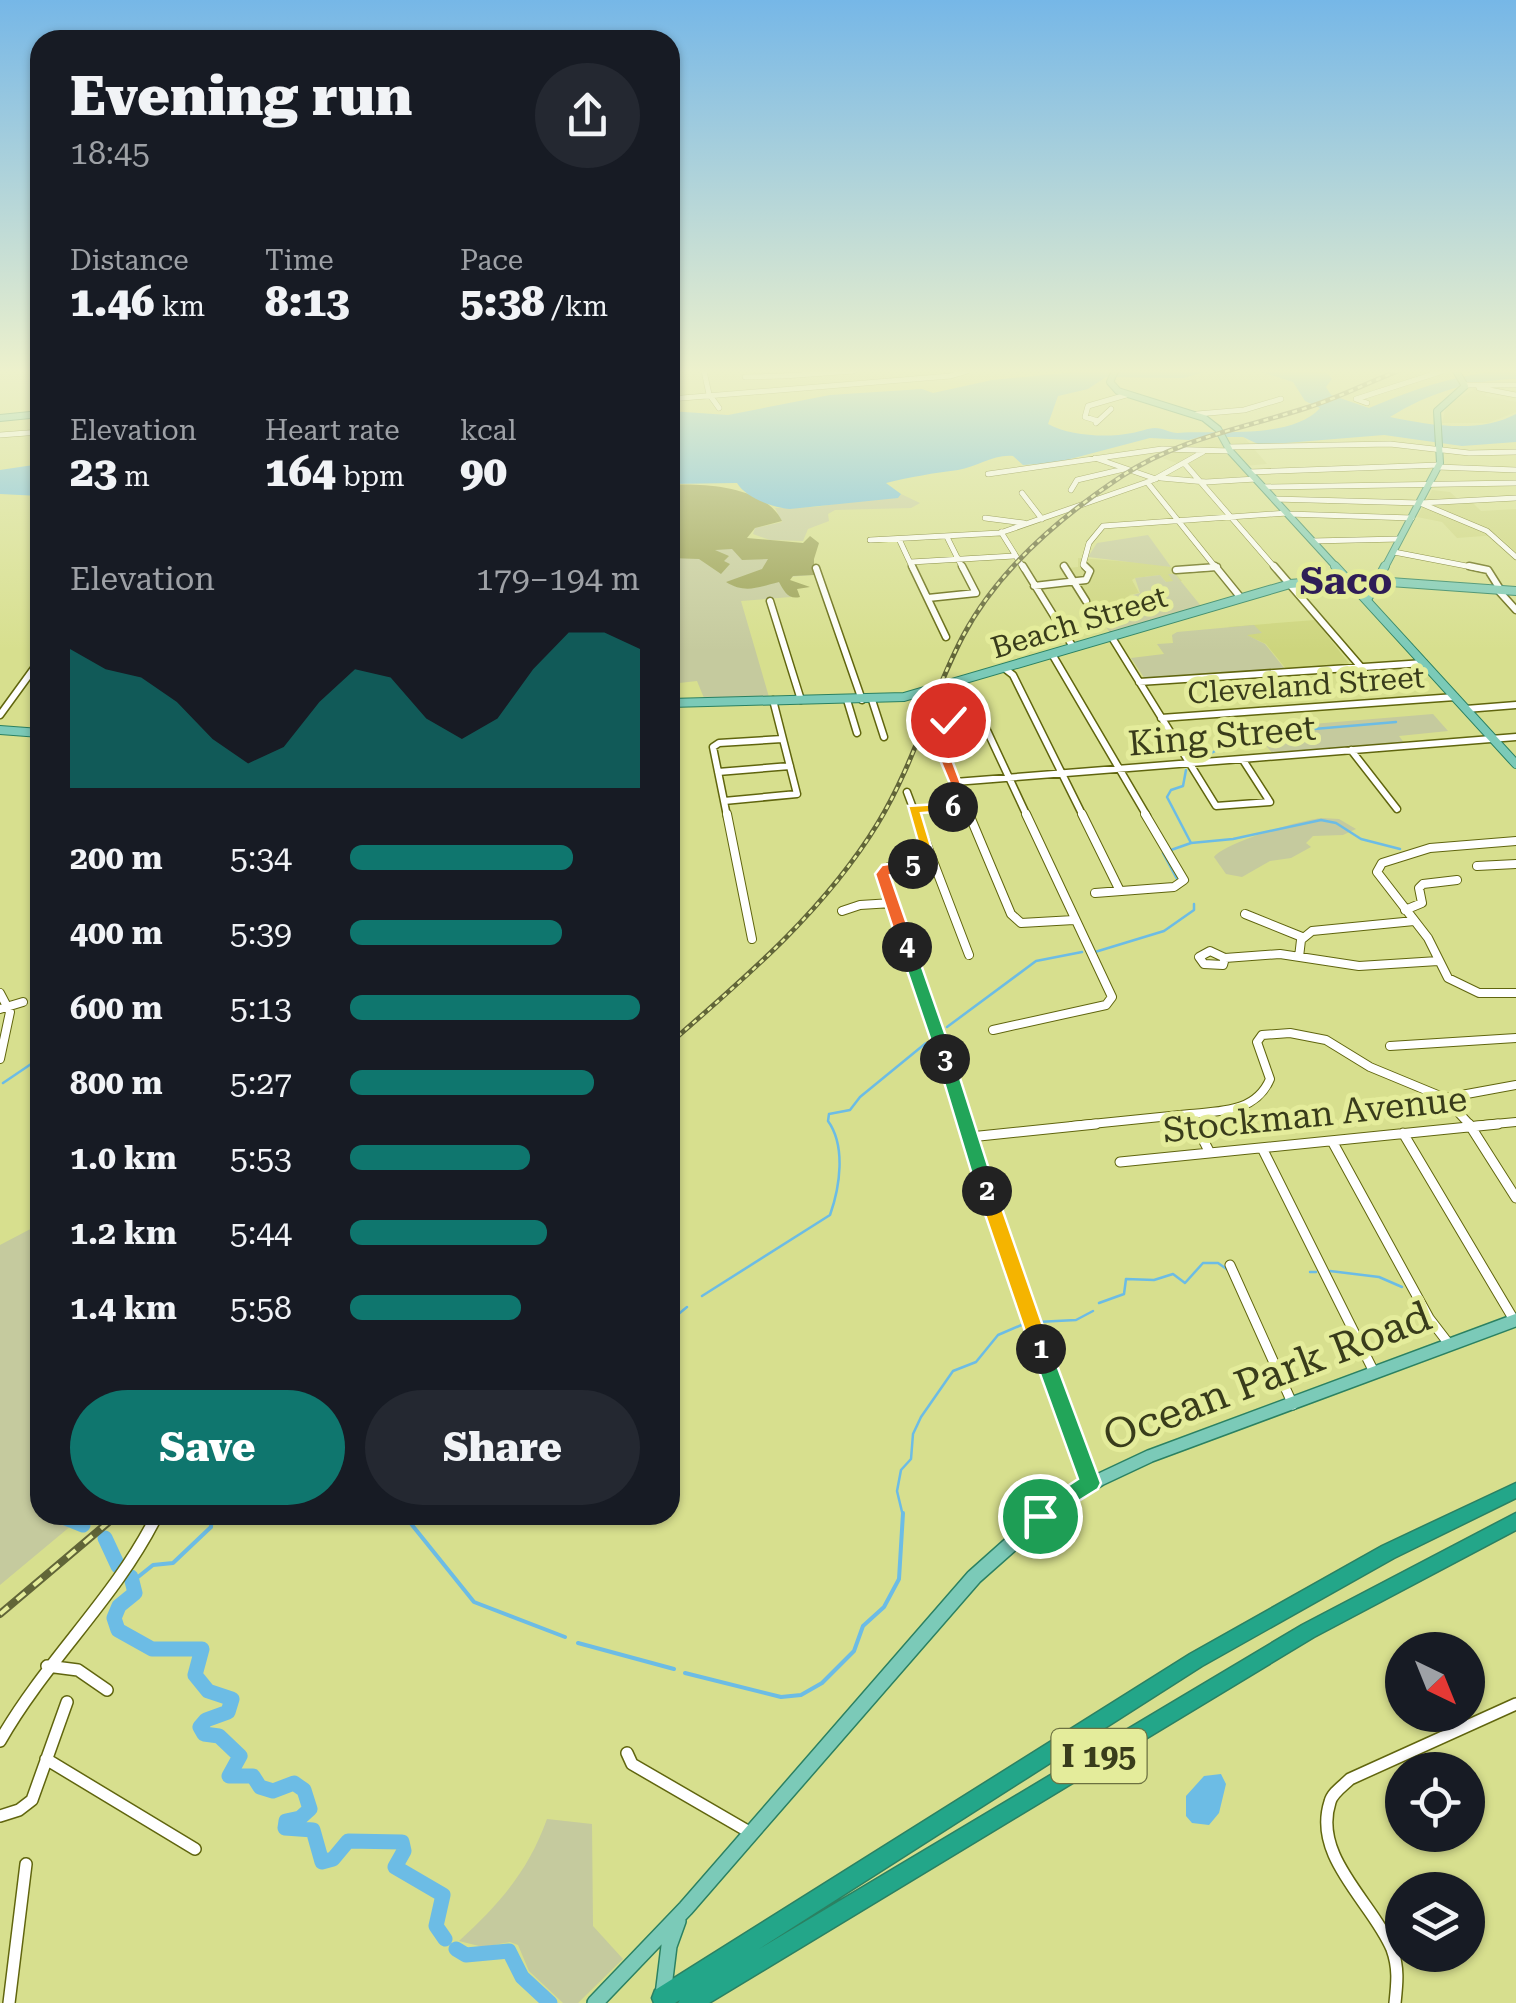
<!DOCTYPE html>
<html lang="en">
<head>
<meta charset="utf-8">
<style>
  :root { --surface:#171b24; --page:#242831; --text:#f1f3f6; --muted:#9ea1a6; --accent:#0f766e }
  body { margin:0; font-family:"Roboto Serif",serif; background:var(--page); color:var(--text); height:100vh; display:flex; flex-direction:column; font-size:38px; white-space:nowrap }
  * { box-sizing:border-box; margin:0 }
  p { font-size:32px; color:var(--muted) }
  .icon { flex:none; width:55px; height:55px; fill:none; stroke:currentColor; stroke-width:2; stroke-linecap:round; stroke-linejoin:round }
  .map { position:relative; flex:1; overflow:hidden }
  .drawer { position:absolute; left:30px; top:30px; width:650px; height:1495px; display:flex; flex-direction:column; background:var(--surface); border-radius:30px; box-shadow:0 2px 8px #0004 }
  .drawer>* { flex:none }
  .needle { width:65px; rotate:137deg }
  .controls { position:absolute; left:1385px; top:1632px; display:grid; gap:20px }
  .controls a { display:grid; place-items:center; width:100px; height:100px; border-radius:50%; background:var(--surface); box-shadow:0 2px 8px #0004; font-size:50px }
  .pin { position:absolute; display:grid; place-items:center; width:85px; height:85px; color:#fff; margin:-42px; border:5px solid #fff; border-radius:50%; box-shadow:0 2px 10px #0007 }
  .km { position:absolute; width:50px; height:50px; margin:-25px; border-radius:50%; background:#222; color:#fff; font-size:28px; line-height:50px; text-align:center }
  .round { display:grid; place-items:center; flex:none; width:105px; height:105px; border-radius:52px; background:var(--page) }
  .head { display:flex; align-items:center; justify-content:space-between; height:170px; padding:0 40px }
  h1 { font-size:55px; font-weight:800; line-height:75px }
  .stats { display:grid; grid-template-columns:repeat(3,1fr); gap:15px; height:170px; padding:10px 40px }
  .stats div { display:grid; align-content:center }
  .stats b { font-size:42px; font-weight:800 }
  .stats small { font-size:28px; font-weight:400 }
  .stats p { font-size:28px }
  .chart { height:280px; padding:20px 40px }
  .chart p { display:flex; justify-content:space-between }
  .chart svg { width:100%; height:180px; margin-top:10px; fill:var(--accent); opacity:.7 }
  .action { display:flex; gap:20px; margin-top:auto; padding:20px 40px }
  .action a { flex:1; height:115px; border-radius:60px; background:var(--accent); color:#fff; font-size:40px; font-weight:800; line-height:115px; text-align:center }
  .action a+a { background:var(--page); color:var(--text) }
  ul { padding:0 40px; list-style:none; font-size:32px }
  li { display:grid; grid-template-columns:160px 120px 1fr; align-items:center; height:75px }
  li i { height:25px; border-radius:12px; background:var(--accent) }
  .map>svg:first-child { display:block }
</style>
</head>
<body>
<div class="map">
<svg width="1516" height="2003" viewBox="0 0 1516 2003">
  <rect width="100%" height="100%" fill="#d7df8e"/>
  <path fill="#cdd57d" d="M 1481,385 L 1506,386 L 1502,391 L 1489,389 L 1485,396 L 1516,402 L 1516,412 L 1488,423 L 1442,423 L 1446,406 Z
    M 1244,437 L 1267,464 L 1244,466 L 1254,478 L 1202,480 L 1189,467 L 1162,458 L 1209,438 Z
    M 1432,490 L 1450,492 L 1460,501 L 1470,500 L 1481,511 L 1516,509 L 1516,552 L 1497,535 L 1457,538 L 1442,522 L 1417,517 Z
    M 1078,558 L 1158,564 L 1171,567 L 1182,581 L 1166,582 L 1160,575 L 1135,578 L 1132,580 L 1139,593 L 1129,595 L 1142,612 L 1100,618 L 1068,568 L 1078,567 Z
    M 1315,620 L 1351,666 L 1287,670 L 1266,644 L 1228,627 Z"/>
  <path fill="#c5ca9e" d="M 901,494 L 920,503 L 911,508 L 835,510 L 828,514 L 829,521 L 808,529 L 803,541 L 770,540 L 753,534 L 755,528 L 782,522 L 775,508 L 815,507 Z
    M 1148,535 L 1171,567 L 1088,557 L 1097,543 Z
    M 670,541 L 771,542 L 812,575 L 788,577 L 791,597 L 741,601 L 769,697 L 704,698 L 697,681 L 670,684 Z
    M 1168,574 L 1175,574 L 1201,606 L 1110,633 L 1101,619 L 1145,613 L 1133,595 L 1140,593 L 1135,578 L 1160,575 L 1166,582 L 1173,581 Z
    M 1254,625 L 1262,633 L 1247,635 L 1265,644 L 1285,669 L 1145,679 L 1131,658 L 1164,654 L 1157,644 L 1173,643 L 1172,635 L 1177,632 Z
    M 1433,714 L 1448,731 L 1399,736 L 1405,744 L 1273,754 L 1252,729 Z
    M 1322,818 L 1339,819 L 1356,829 L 1343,835 L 1313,836 L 1306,843 L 1311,847 L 1291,858 L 1270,861 L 1242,877 L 1226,874 L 1214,857 C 1224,843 1300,820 1322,818 Z
    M 40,1224 L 40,1515 L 84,1515 L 0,1585 L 0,1245 Z
    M 547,1819 L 592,1824 L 593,1926 L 623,1959 L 578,2003 L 563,2003 L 529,1971 L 518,1945 L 510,1942 L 483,1947 L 459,1941 C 499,1904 528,1872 547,1819 Z"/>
  <path fill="#9aa055" d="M 670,485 C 705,483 766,487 782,521 L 755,528 L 747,538 L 803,543 L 810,536 L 819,543 L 814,559 L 814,575 L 793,576 L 790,580 L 810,587 L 797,589 L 800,597 C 788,600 784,591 779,582 C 759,587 745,594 726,582 L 762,569 L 768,559 L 742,560 L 732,549 L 715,550 L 729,556 L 724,561 L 730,564 L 721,574 L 699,559 L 670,558 Z"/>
  <path fill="#6cbce5" d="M 1088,371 L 1208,371 L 1183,378 L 1106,377 L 1088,389 L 1058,396 L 1048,424 C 1070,436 1107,438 1132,433 C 1139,432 1148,428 1155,428 C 1163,428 1170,433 1178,433 C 1215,430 1292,440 1320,408 L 1305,401 L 1293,382 L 1259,371 L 1327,373 L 1332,379 L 1326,387 L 1331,395 L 1369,408 C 1415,389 1463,371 1516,371 L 1516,379 C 1471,380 1428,393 1390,417 C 1429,425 1479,434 1516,414 L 1516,442 L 1462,446 L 1384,435 L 1260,445 L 1243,437 L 1200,437 L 1189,440 L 1150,438 L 1055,463 L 1023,465 L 1013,456 C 994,454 977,467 958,470 C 933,473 911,477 886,483 L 901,494 L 898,498 L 790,509 C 774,508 746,498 737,483 L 670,484 L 670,411 L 728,415 L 830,395 L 922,389 L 933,393 L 992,380 Z
    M 40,464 L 40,496 L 0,494 L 0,470 Z
    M 1221,1774 L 1226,1784 L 1219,1813 L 1209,1825 L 1192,1823 L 1186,1816 L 1186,1796 L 1204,1776 Z"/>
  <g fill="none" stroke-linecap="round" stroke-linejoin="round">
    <path stroke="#6cbce5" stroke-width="2.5" d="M 1268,733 L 1396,722
      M 1199,760 L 1249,732 L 1264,733
      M 1191,843 L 1233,839 L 1321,820 L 1336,823 L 1361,839 L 1400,849
      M 1171,850 L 1191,843 L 1167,797 L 1171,790 L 1183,786 L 1186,770
      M 1163,853 L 1177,879
      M 1095,952 L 1164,931 L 1194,910 L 1194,904
      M 947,1027 L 1036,961 L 1082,952
      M 3,1083 L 40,1058
      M 1330,1271 L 1379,1277 L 1402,1287
      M 1310,1272 L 1316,1272
      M 702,1296 L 830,1215 C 840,1187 846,1146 828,1121 L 829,1114 L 850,1110 L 860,1097 L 926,1043
      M 1099,1303 L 1124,1294 L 1126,1279 L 1154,1280 L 1173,1274 L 1185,1283 L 1203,1263 L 1218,1263 L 1228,1270
      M 670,1321 L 687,1307
      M 1037,1322 L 1076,1320 L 1093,1311
      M 903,1516 L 897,1491 L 901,1470 L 911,1459 L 913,1434 L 921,1417 L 953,1371 L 976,1362 L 998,1335 L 1026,1323"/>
    <path stroke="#6cbce5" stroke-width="4" d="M 227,1515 L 229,1520 L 236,1515
      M 404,1515 L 474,1602 L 565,1637
      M 133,1581 L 153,1565 L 173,1563 L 211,1527 L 212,1515
      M 578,1643 L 674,1669
      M 685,1673 L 781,1697 L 801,1695 L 822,1683 L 854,1651 L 863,1626 L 884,1607 L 899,1579 L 903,1513"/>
    <path stroke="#6cbce5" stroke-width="15" d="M 58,1515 L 83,1525
      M 105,1538 L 118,1566
      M 131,1577 L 135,1593 L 119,1606 L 114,1618 L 118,1630 L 152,1649 L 202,1649 L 195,1675 L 208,1691 L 232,1699 L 228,1712 L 206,1720 L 200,1727 L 204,1734 L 219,1736 L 240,1756 L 229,1776 L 253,1776 L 260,1787 L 273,1791 L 294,1783 L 304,1790 L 310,1809 L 300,1818 L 286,1821 L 285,1828 L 313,1830 L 322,1862 L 333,1859 L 348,1841 L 402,1842 L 404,1851 L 395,1867 L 443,1895 L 436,1926 L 445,1939
      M 456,1949 L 466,1955 L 509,1951 L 522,1977 L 550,2003"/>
    <defs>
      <path id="minor-far4" d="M 704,371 L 709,394 L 719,408
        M 783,376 L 853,371
        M 745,377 L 782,376
        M 1465,385 L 1516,385
        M 1479,388 L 1516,395
        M 670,399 L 950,376 L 967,371
        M 1367,403 L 1356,399 L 1443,371
        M 1197,414 L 1244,410 L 1281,399
        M 1098,421 L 1085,417 L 1088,406 L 1126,395
        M 1096,423 L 1111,409
        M 0,435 L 40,432
        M 1228,447 L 1390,444 L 1469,453 L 1516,452
        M 1095,458 L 1156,479
        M 1184,463 L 1276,569
        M 1438,467 L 1516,470
        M 1249,472 L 1439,465
        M 988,474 L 1162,449 L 1230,451
        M 1161,478 L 1206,482 L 1256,479
        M 1147,482 L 1217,569
        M 1263,487 L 1516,483
        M 1071,490 L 1077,480 L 1124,469
        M 1022,493 L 1042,519
        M 1274,499 L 1420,503 L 1516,498
        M 1420,503 L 1487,531 L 1516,557
        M 1288,514 L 1412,518
        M 985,518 L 1024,523
        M 1001,532 L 1024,569
        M 947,537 L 963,569
        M 899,539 L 913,569
        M 870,540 L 1000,533 L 1153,480 L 1203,452
        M 1312,541 L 1400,539
        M 1394,552 L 1482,569
        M 911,562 L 1014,556
        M 1087,569 L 1083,565 L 1089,543 L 1103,526 L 1287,513
        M 1192,569 L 1217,567"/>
      <path id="minor-far3" d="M 912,566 L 946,637
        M 1023,566 L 1073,647
        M 1064,566 L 1086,601
        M 1215,566 L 1241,598
        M 1274,566 L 1361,667
        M 1469,566 L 1488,570 L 1500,589
        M 816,568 L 862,700
        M 1176,570 L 1217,567
        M 1034,586 L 1086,580 L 1090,571 L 1085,566
        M 1497,589 L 1516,610
        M 928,598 L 976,593 L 962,566
        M 770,601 L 801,700
        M 1111,636 L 1216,806 L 1270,802 L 1243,760
        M 1052,654 L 1147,816
        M 1004,668 L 1013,675 L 1083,816
        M 1139,682 L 1424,663
        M 946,685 L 947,697 L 935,733 L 970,816
        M 847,700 L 857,733
        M 872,700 L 884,737
        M 1466,709 L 1516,705
        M 0,715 L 40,660
        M 1161,718 L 1455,697
        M 938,720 L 971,719 L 984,724 L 1027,816
        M 1351,750 L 1397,809
        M 718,772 L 790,766
        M 955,782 L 1516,737
        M 907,792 L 916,816
        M 724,801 L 797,794 L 773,700
        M 913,809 L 966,807
        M 727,816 L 713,747 L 719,743 L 782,739"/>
      <path id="minor-far2" d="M 727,814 L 752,939
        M 915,814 L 969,955
        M 969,814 L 1011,914 L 1021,923 L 1074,920
        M 1082,814 L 1120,891
        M 1516,841 L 1430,848 L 1382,863 L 1377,872 L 1428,938 L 1448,978 L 1479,993 L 1516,993
        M 932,862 L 889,867 L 882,876 L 966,1126
        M 1477,866 L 1516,864
        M 1095,893 L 1174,887 L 1184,880 L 1145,814
        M 1405,910 L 1422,903 L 1419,888 L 1423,884 L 1457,880
        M 842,911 L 860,905 L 892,903
        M 1245,914 L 1302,937
        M 1210,951 L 1225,958 L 1223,965 L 1204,964 L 1199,957 Z
        M 1299,957 L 1301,940 L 1312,931 L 1414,921
        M 1225,958 L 1280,954 L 1359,966 L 1438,961
        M 0,993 L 10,1012 L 0,1059
        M 0,1009 L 23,1002
        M 993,1030 L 1106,1005 L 1112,997 L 1026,814
        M 1390,1046 L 1516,1038
        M 1445,1098 L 1516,1085
        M 1190,1114 C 1222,1111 1256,1112 1270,1079 L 1257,1042 L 1262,1035 L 1290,1033 L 1326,1040 L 1370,1067 L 1445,1098 L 1471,1126
        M 1072,1126 L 1190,1114 L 1196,1126
        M 1473,1126 L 1516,1122"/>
      <path id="minor-far1" d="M 965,1124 L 1064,1420 L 1090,1483
        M 1195,1124 L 1210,1153
        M 1469,1124 L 1516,1198
        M 1403,1133 L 1514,1320
        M 970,1137 L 1096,1124
        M 1332,1141 L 1429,1318 L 1449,1344
        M 1262,1148 L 1374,1372
        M 1120,1162 L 1498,1124
        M 1230,1265 L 1293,1405"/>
      <path id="minor" d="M 47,1666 L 78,1670 L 107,1690
        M 0,1741 C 46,1660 116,1598 157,1515
        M 627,1753 L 632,1764 L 751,1833
        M 46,1759 L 195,1849
        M 0,1816 L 19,1810 L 32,1800 L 67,1702
        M 9,2003 L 26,1864
        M 1395,2003 C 1397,1984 1399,1968 1392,1949 C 1373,1903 1312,1857 1330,1802 C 1332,1793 1343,1786 1350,1779 L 1516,1704"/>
      <path id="major-far3" d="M 1115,371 L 1110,382 L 1118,391 L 1204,418 L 1218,429 L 1230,451 L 1338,569
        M 0,418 L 40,414
        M 1384,569 L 1440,463 L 1437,411 L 1465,386 L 1456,371"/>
      <path id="major-far2" d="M 1335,566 L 1516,764
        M 1367,600 L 1385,566
        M 670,703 L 904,697 L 1290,584 L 1348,579 L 1516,591
        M 0,730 L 40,733"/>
      <path id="major-far1" d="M 1043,1516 L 1101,1479 L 1150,1456 L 1516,1320"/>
      <path id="major" d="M 595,2003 L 686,1908 L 974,1577 L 1046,1513
        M 662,2003 L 669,1946 L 678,1921"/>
      <path id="highway" d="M 1516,1483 L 1516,1498 L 1394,1558 L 1202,1666 L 759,1949 L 1302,1625 L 1516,1513 L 1516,1530 L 1314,1637 L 709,2003 L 678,2003 L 680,2000 L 675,2003 L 654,2003 L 652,1998 L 655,1990 L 1190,1654 L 1382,1546 Z"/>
    </defs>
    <use href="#minor-far4" stroke="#60650e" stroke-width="6"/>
    <use href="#minor-far3" stroke="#60650e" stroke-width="9"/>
    <use href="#minor-far2" stroke="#60650e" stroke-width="10"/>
    <use href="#minor-far1" stroke="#60650e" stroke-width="11"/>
    <use href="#minor" stroke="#60650e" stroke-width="14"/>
    <use href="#major-far3" stroke="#2b8162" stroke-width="8"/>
    <use href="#major-far2" stroke="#2b8162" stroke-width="10"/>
    <use href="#major-far1" stroke="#2b8162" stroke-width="15"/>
    <use href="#major" stroke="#2b8162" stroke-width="18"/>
    <use href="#highway" stroke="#2b8162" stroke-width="3"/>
    <use href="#minor-far4" stroke="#fff" stroke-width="5"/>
    <use href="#minor-far3" stroke="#fff" stroke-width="6"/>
    <use href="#minor-far2" stroke="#fff" stroke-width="8"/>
    <use href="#minor-far1" stroke="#fff" stroke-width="9"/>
    <use href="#minor" stroke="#fff" stroke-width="11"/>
    <use href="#major-far3" stroke="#7bcab8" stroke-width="6"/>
    <use href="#major-far2" stroke="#7bcab8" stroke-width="8"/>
    <use href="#major-far1" stroke="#7bcab8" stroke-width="12"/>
    <use href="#major" stroke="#7bcab8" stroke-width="15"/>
    <use href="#highway" fill="#23a689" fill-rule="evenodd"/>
    <defs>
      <path id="rail-far1" d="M 670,1043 C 746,977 825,910 878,823 C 914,764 931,697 963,636 C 998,570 1060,517 1122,476 C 1178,439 1244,428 1306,408 C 1338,398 1367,383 1398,371"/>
      <path id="rail" d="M 0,1614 L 117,1515"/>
    </defs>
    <use href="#rail-far1" stroke="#616538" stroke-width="5"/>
    <use href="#rail" stroke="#616538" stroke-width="8"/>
    <use href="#rail-far1" stroke="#e4ec9b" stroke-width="2.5" stroke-dasharray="5" stroke-linecap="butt"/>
    <use href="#rail" stroke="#e4ec9b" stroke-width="4" stroke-dasharray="11" stroke-linecap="butt"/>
  </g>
  <linearGradient id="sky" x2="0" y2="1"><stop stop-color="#76b7e7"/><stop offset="0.57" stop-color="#edf1cc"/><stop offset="1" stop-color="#edf1cc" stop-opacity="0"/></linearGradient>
  <rect width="1516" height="651" fill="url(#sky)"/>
  <path fill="#22a559" stroke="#fff" stroke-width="2.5" d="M 1041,1341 L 1051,1349 L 1101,1483 L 1098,1489 L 1040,1525 L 1032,1522 L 1029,1516 L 1032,1509 L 1078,1479 L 1031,1349 Z"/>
  <path fill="#f5b400" stroke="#fff" stroke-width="2.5" d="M 987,1184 L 996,1191 L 1051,1349 L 1048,1355 L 1034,1355 L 1031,1349 L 977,1191 Z"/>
  <path fill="#22a559" stroke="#fff" stroke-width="2.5" d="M 945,1053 L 954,1059 L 996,1191 L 993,1196 L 980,1196 L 977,1191 L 937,1059 Z"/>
  <path fill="#22a559" stroke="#fff" stroke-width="2.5" d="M 907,942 L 915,947 L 954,1059 L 951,1063 L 945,1064 L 937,1059 L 899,947 Z"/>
  <path fill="#f0652b" stroke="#fff" stroke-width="2.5" d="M 913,860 L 918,861 L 918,867 L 890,875 L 915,947 L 907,952 L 899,947 L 875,874 L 882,865 Z"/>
  <path fill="#f5b400" stroke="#fff" stroke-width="2.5" d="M 953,803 L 958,804 L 958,810 L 921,813 L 937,866 L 908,867 L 908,861 L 923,859 L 908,806 Z"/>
  <path fill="#f0652b" stroke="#fff" stroke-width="2.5" d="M 936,732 L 943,736 L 971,810 L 953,812 L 946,807 L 958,803 L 930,736 Z"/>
  <path fill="#f5b400" stroke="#fff" stroke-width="2.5" d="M 938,716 L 954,720 L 944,723 L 943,736 L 936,740 L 930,736 L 931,720 Z"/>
  <g text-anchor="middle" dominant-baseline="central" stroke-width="10" stroke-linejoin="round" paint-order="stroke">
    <g font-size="30" fill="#393c1b" stroke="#e4ec9b">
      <text transform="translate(1079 622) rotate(-17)">Beach Street</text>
      <text transform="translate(1306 685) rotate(-4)">Cleveland Street</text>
    </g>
    <rect fill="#e4ec9b" stroke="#6c7141" stroke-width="2.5" x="1051.5" y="1729" width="95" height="54" rx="8"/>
    <g font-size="32" font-weight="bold" fill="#393c1b">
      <text x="1099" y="1756">I 195</text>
    </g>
    <g font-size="35" fill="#393c1b" stroke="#e4ec9b">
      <text transform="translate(1222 736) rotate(-5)">King Street</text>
      <text transform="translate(1315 1115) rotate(-6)">Stockman Avenue</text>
    </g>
    <g font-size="38" font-weight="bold" fill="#2f1d57" stroke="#e4ec9b">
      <text x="1346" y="581">Saco</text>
    </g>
    <g font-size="42" fill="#393c1b" stroke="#e4ec9b">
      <text transform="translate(1267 1376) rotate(-21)">Ocean Park Road</text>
    </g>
  </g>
</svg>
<div class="controls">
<a><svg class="needle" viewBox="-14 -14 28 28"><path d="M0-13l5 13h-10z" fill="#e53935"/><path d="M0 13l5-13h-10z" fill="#9ea1a6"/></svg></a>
<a><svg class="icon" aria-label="locate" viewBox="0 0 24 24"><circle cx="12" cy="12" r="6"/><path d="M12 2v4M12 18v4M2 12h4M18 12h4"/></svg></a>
<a><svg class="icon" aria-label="layers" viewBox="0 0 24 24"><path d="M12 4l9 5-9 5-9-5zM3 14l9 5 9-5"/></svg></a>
</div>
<div class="pin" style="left:1040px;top:1516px;background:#1e9e55"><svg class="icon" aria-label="arrive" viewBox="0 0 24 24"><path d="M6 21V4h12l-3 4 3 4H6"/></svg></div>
<div class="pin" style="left:948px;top:720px;background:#d93025"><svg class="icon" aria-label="check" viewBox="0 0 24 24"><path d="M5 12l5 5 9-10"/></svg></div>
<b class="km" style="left:1041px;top:1349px">1</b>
<b class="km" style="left:987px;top:1191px">2</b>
<b class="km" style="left:945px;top:1059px">3</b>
<b class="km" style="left:907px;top:947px">4</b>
<b class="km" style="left:913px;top:864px">5</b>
<b class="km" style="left:953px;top:807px">6</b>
<section class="drawer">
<div class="head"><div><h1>Evening run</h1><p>18:45</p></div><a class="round"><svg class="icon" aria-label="share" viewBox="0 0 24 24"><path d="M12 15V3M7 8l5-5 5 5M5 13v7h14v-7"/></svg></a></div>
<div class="stats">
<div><p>Distance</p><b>1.46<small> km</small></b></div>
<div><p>Time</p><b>8:13</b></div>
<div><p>Pace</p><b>5:38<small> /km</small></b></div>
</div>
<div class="stats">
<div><p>Elevation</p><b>23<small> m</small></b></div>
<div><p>Heart rate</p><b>164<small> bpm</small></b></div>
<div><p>kcal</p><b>90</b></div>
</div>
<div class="chart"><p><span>Elevation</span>179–194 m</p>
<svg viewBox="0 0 160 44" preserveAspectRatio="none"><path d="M0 44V10L10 15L20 17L30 23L40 32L50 38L60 34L70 23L80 15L90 17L100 27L110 32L120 27L130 15L140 6L150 6L160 10V44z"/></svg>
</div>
<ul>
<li><b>200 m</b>5:34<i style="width:77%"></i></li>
<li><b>400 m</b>5:39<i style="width:73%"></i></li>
<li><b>600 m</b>5:13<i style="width:100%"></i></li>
<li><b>800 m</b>5:27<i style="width:84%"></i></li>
<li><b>1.0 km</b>5:53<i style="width:62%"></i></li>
<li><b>1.2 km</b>5:44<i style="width:68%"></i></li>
<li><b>1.4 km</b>5:58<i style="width:59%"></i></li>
</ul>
<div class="action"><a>Save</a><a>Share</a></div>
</section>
</div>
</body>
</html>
